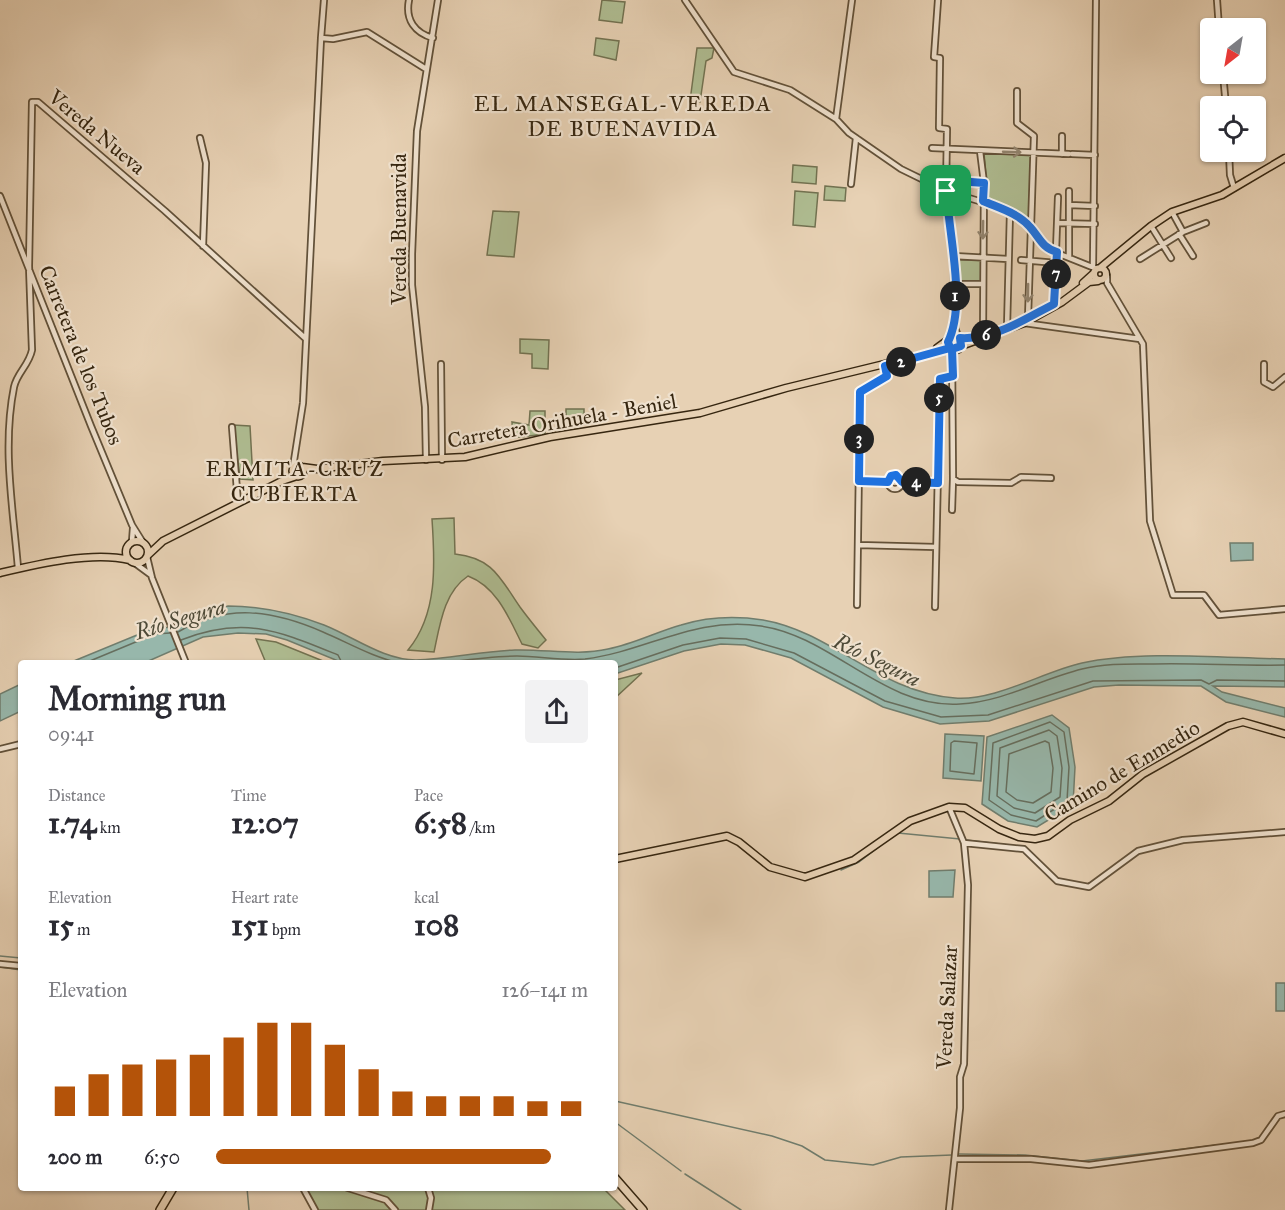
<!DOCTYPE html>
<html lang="en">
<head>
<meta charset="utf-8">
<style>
  :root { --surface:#fff; --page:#f2f2f3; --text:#2b2b33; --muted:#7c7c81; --accent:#b45309 }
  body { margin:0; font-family:"IM FELL Great Primer",serif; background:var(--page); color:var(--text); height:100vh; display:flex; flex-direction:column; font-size:22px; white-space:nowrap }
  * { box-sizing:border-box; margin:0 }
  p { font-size:20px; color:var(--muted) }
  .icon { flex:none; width:33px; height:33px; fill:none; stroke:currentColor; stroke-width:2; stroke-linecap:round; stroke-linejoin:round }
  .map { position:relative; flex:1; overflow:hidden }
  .details { position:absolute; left:18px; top:660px; width:600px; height:531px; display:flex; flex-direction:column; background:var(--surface); border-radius:6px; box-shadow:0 2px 4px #0004 }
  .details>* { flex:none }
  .needle { width:39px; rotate:211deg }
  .buttons { position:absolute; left:1200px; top:18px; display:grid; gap:12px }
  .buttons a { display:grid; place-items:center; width:66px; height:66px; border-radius:6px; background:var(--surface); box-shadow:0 2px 4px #0004; font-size:30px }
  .pin { position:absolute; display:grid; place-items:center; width:51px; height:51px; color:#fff; margin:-26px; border-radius:12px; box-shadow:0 3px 9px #0006 }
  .km { position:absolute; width:30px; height:30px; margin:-15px; border-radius:50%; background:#222; color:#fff; font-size:16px; line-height:30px; text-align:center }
  .round { display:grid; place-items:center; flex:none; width:63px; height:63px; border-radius:6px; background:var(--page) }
  .headline { display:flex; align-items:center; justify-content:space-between; height:102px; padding:0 30px }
  h1 { font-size:33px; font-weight:800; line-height:45px }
  .figures { display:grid; grid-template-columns:repeat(3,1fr); gap:9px; height:102px; padding:6px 30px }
  .figures div { display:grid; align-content:center }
  .figures b { font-size:30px; font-weight:800 }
  .figures small { font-size:16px; font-weight:400 }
  .figures p { font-size:16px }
  .chart { height:168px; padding:12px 30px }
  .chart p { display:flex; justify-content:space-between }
  .chart svg { width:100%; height:108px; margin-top:6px; stroke:var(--accent); stroke-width:6 }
  ul { padding:0 30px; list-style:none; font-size:20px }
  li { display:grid; grid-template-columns:96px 72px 1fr; align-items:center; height:45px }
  li i { height:15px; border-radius:8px; background:var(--accent) }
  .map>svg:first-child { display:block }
</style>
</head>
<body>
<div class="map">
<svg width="1285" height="1210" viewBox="0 0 1285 1210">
  <rect width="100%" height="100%" fill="#e7d1b4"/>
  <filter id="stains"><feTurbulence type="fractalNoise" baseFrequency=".00333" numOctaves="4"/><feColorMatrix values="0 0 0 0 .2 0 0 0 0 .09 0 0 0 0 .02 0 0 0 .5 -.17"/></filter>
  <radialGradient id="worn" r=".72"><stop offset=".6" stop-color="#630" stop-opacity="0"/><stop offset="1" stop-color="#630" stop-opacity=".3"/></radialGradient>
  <path fill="#afbd92" stroke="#727251" stroke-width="1.5" d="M 602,0 L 625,2 L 622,23 L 599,20 Z
    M 596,38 L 619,41 L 616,60 L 594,55 Z
    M 697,48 L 714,48 L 712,58 L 706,61 L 700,102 L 690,101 Z
    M 984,153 L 1031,155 L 1029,222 L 1008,207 L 988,200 Z
    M 793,165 L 817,167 L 816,184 L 792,182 Z
    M 825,186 L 846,188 L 845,201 L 824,200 Z
    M 795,191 L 818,193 L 815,227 L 793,225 Z
    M 493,211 L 519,212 L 514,257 L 487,255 Z
    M 957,260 L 982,260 L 981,282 L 957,282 Z
    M 520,339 L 549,340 L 548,369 L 532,368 L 532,354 L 520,353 Z
    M 566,409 L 584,409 L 584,424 L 566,425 Z
    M 530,411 L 545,411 L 545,434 L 513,438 L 512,422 L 529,425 Z
    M 233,425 L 250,426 L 253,480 L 240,479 Z
    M 454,518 L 455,554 C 493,558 500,578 520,607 C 528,618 537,629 546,640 L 538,648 L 522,644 C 509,618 497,587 468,576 C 444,592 440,624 434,652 L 408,650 C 438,614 435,563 432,519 Z
    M 256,639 L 276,642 L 328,663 L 266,663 Z
    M 642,673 L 615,698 L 615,680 Z
    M 306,1188 L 603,1188 L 625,1210 L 316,1210 Z"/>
  <path fill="#97b7ab" stroke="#707d6d" stroke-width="1.5" d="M 1230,543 L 1253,543 L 1253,560 L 1231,561 Z
    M 228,606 C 262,606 293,613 324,625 C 354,637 384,660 416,660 C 449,659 482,651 515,650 C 547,649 577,656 608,649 C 634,644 656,632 681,625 C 707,617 737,616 763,620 C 833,632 878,692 955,698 C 996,701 1042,672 1082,663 C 1140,650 1224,658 1285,659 L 1285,687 L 1213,686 L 1222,692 L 1285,708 L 1285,717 L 1226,702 L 1201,686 L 1119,685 L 1094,687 L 989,721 L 940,724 L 883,707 L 791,658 L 745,645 L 721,644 L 684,651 L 615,674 L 615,663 L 343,663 L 287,640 L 266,634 L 238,633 L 203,637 L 144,663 L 69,663 L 154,628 L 177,627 L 182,621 Z
    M 21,684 L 21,711 L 0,721 L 0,694 Z
    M 1052,715 L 1069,728 L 1075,767 L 1073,805 L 1037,827 L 1008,821 L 982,804 L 987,737 Z
    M 945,734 L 984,736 L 981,781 L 943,778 Z
    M 955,870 L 953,897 L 929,897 L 929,871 Z
    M 1276,983 L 1285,983 L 1285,1011 L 1276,1011 Z"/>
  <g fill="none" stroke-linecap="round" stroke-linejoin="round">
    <path stroke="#666e5e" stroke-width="1.5" d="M 178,632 C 227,603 272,610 323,632 C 349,643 372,657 400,663
      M 181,640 C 244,615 279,631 338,655 L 342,663
      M 85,663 L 155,634 L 170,633
      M 440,663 C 465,660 492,656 517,656 C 539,656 562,661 585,659 C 648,651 694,616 761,626 C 832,636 884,709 960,704 C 1003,702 1041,679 1082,669 C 1105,663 1130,664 1154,664 C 1198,663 1241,666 1285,665
      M 615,668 L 683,645 L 720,638 L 746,639 L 794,653 L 885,701 L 941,717 L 988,715 L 1093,681 L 1201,680 L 1209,684 L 1217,680 L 1285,681
      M 1050,722 L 1064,732 L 1069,767 L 1067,801 L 1036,821 L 1011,815 L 989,800 L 993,743 Z
      M 1049,730 L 1057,736 L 1062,768 L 1060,797 L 1035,813 L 1014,808 L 997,796 L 1000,748 Z
      M 954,741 L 977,743 L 974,774 L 950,771 L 951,743 Z
      M 1045,741 L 1049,743 L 1053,768 L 1051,792 L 1033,803 L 1017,800 L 1006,792 L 1009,754 Z"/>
    <path stroke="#707d6d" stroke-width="1.5" d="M 898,833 L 960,839
      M 966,840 L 1017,846
      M 1169,841 L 1179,839
      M 841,870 L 859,862 L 880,846
      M 0,956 L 21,958
      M 0,967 L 21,970
      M 615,1101 L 772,1136 L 802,1146 L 825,1160 L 873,1165 L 901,1157 L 952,1155
      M 615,1122 L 681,1171
      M 959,1154 L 1025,1155 L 1082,1161 L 1217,1145
      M 685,1174 L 741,1210
      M 247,1188 L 249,1210"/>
    <defs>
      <path id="minor" d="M 409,0 C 405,20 415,33 433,38
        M 685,0 L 734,72 L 790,90 L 836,119 L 849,133 L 901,169 L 946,191 L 1005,209 L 1030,226 L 1047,249 L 1097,269
        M 938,0 L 934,57 L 940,58 L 939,128 L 947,129 L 946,191 L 953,245 L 955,328 L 958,336
        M 1217,0 L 1219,28
        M 321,38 L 324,0
        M 1223,74 L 1226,106
        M 1017,91 L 1017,123 L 1034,136 L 1028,318
        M 836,119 L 852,0
        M 200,138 L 206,163 L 203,246
        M 932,148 L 1069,154
        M 980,151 L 984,183 L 983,336
        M 1229,152 L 1230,175 L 1234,188
        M 1062,154 L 1062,136
        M 1072,154 L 1095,155
        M 946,180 L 984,183
        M 851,184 L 856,138
        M 1069,191 L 1069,257
        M 0,196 L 91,426 L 132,525 L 142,541
        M 1069,205 L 1095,206
        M 1172,212 L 1183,232
        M 1057,223 L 1095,224
        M 1151,226 L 1171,258
        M 1179,234 L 1193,256
        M 954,256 L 1008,259
        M 1140,259 L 1183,232 L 1206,223
        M 1021,260 L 1057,263
        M 1093,267 L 1096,0
        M 1107,276 L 1107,283 L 1143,344 L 1150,521 L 1173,595 L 1204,595 L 1219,615 L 1285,609
        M 954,284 L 983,284
        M 1054,304 L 1058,197
        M 1024,323 L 1140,339
        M 1007,328 L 1010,212
        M 951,337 L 955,328
        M 952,349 L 953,479 L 958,482 L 1011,483 L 1021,477 L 1051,478
        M 441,364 L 442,460
        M 1264,364 L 1264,382 L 1273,387 L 1285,377
        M 232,427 L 238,503
        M 426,460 L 425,407 L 412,285 L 412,254 L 417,131 L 438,0
        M 293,467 L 303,403 L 321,38 L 333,39 L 367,32 L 426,69
        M888 482a7 7 0 1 1 14 0a7 7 0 1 1-14 0Z
        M 859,481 L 888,482
        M 902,481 L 938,483
        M 952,510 L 953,479
        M 132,541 L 133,528
        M 858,545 L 936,547
        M 147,557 L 152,578 L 186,663
        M 132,561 L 151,575
        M 18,568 C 13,508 2,447 14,387 C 17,373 29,365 32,350 L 29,266 L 32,102 L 38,102 L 165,211 L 305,338
        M 857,605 L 860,395 L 860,392 L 887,376 L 885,366
        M 935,607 L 940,379 L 953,376
        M 0,749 L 21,744
        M 964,843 L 1024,849 L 1057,881 L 1089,887 L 1138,851 L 1183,840 L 1285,832
        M 0,964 L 21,966
        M 956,1159 L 1031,1159 L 1089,1165 L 1253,1143 L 1261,1140 L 1278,1116 L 1285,1114
        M 303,1188 L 315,1210
        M 348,1188 L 386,1200 L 395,1210
        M 428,1188 L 431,1198 L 429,1210
        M 949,1210 L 960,1108 L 960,1077 L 964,1064 L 968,885 L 964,843 L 949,807"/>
      <path id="major" d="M1094 274a6 6 0 1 1 12 0a6 6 0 1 1-12 0Z
        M 1100,268 L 1151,226 L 1172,212 L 1222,195 L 1285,158
        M 1083,283 L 1094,273
        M948 343a7 7 0 1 1 14 0a7 7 0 1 1-14 0Z
        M 960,338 L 973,338
        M 961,346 L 1024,323 L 1062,302 L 1089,282 L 1098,281
        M 937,348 L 948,340
        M292.5 471a5.5 5.5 0 1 1 11 0a5.5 5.5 0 1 1-11 0Z
        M 302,467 L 317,469 L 383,461 L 465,457 L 550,437 L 700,413 L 786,388 L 950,348
        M126 552a11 11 0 1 1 22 0a11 11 0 1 1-22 0Z
        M 148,555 L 163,541 L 282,481 L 297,476
        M 0,573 C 38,564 92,551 130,560
        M 615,859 L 727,836 L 739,842 L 770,867 L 805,877 L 854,860 L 910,821 L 949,807 L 965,808 L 999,829 L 1019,837 L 1035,839 L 1048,836 L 1070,820 L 1109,801 L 1143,774 L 1228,726 L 1243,722 L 1285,734"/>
      <path id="highway" d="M 615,1178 L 643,1210
        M 160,1210 L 173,1188"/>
    </defs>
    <use href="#minor" stroke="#625139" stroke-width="8"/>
    <use href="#major" stroke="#362610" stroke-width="9"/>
    <use href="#highway" stroke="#362610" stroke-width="10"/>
    <use href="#minor" stroke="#efe1ce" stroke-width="4.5"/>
    <use href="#major" stroke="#e7d1b4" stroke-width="6"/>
    <use href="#highway" stroke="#e7d1b4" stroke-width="7"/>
  </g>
  <defs><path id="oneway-shaft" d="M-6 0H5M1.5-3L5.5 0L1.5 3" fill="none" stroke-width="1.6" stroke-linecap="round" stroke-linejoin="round" transform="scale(1.5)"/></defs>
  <g stroke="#92846f">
    <use href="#oneway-shaft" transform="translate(1012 152) rotate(2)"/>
    <use href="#oneway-shaft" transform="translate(983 230) rotate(91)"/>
    <use href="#oneway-shaft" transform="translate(1028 293) rotate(91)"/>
  </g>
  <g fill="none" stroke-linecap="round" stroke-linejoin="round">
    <defs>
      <path id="route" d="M 946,180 L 984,183 L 983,201 C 999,208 1018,213 1030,227 C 1040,238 1042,248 1057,252 L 1054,304 C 1025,319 994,340 960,338 L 961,346 L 952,349 L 953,376 L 940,379 L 938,483 L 902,482 L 896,475 L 891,476 L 888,482 L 859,481 L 860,392 L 887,376 L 885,366 L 950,348 L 948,342 C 968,301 946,226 946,180 Z"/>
    </defs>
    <use href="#route" stroke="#fff" stroke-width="12"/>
    <use href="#route" stroke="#1a73e8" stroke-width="8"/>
  </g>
  <g text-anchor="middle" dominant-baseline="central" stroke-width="4.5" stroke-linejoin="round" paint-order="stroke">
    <g font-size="21" fill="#362610" stroke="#efe1ce">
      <text transform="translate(97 132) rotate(40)">Vereda Nueva</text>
      <text transform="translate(399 229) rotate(-90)">Vereda Buenavida</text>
      <text transform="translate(81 355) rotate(68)">Carretera de los Tubos</text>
      <text transform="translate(562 421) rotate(-10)">Carretera Orihuela - Beniel</text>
      <text transform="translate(1122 771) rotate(-31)">Camino de Enmedio</text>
      <text transform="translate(947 1007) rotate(-87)">Vereda Salazar</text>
    </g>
    <g font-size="22" letter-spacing="1.5" fill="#362610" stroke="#efe1ce">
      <text x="623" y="103">EL MANSEGAL-VEREDA<tspan x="623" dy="25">DE BUENAVIDA</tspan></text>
      <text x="295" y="468">ERMITA-CRUZ<tspan x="295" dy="25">CUBIERTA</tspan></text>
    </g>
    <g font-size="22" font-style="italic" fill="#4e4a37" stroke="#efe1ce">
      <text transform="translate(180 619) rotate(-17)">Río Segura</text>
      <text transform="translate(877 660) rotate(26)">Río Segura</text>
    </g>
  </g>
  <rect width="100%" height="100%" filter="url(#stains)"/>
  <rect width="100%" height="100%" fill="url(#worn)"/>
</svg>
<div class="buttons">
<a><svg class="needle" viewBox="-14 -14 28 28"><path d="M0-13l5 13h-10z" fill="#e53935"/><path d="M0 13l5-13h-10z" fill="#7c7c81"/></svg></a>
<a><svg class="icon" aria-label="locate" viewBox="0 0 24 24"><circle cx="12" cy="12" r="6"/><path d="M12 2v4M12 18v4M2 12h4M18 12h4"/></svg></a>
</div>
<div class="pin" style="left:946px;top:191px;background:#1e9e55"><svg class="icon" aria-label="arrive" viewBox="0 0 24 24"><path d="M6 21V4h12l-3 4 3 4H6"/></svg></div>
<b class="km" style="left:955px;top:296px">1</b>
<b class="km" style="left:901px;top:362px">2</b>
<b class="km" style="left:859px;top:439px">3</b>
<b class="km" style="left:916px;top:482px">4</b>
<b class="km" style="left:939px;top:398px">5</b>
<b class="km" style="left:986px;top:335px">6</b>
<b class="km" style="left:1056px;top:274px">7</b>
<section class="details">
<div class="headline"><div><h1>Morning run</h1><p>09:41</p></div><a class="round"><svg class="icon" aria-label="share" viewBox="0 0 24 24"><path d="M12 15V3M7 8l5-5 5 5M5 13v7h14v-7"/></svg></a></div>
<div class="figures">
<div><p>Distance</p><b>1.74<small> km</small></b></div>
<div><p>Time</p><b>12:07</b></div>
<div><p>Pace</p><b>6:58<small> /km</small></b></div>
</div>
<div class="figures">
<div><p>Elevation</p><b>15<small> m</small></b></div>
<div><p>Heart rate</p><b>151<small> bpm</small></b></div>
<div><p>kcal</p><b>108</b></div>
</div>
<div class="chart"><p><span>Elevation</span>126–141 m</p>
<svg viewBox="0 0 160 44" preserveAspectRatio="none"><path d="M5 44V32M15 44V27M25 44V23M35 44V21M45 44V19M55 44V12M65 44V6M75 44V6M85 44V15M95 44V25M105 44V34M115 44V36M125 44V36M135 44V36M145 44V38M155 44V38"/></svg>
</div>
<ul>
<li><b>200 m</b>6:50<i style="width:90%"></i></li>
</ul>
</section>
</div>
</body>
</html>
